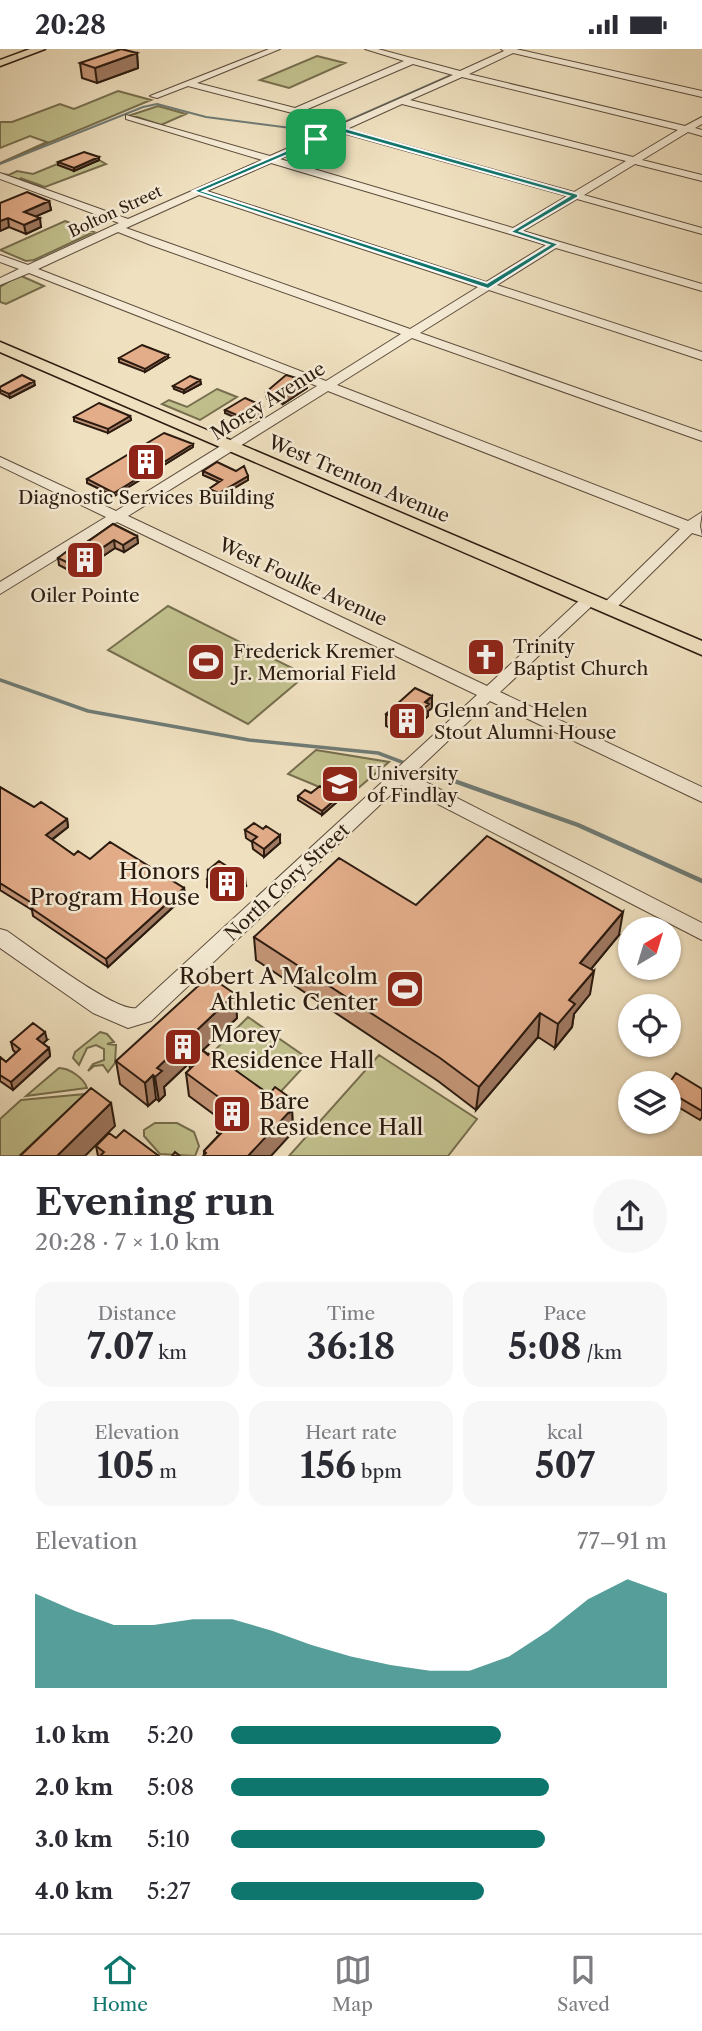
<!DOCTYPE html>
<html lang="en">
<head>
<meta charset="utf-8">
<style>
  :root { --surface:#fff; --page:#f7f7f7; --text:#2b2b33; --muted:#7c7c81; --line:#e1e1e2; --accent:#0f766e }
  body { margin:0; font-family:"Libre Caslon Text",serif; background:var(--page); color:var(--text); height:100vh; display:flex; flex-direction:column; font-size:26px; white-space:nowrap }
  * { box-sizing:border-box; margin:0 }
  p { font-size:23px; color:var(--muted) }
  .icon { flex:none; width:38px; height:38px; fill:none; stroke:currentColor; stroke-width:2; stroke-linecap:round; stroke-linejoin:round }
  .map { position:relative; height:1107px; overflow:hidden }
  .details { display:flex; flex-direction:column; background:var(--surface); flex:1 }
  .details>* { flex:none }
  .needle { width:46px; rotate:38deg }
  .fabs { position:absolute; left:618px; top:868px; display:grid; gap:14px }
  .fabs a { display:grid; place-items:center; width:63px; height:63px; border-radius:50%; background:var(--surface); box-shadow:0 2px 5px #0004; font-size:35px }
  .pin { position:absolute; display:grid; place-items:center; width:60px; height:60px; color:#fff; margin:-30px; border-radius:14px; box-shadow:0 4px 10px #0006 }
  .round { display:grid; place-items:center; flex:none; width:74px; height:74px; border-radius:37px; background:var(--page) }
  .overview { display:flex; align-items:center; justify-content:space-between; height:119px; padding:0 35px }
  h1 { font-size:38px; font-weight:700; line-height:52px }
  .metrics { display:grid; grid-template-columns:repeat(3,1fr); gap:10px; height:119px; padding:7px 35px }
  .metrics div { display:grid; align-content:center; border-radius:18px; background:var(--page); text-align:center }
  .metrics b { font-size:35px; font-weight:700 }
  .metrics small { font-size:19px; font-weight:400 }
  .metrics p { font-size:19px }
  .chart { height:196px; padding:14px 35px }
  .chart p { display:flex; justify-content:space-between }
  .chart svg { width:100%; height:126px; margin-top:7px; fill:var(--accent); opacity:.7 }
  ul { padding:0 35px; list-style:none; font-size:23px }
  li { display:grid; grid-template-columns:112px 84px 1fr; align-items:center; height:52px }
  li i { height:18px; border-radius:9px; background:var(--accent) }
  .status { display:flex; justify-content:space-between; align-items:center; height:49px; padding:0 35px; background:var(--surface); direction:ltr }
  .status svg { height:19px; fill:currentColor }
  .tabs { display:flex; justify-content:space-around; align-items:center; height:98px; border-top:2px solid var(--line); background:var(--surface); font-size:19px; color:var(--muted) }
  .tabs a { display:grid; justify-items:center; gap:4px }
  .tabs .selected { color:var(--accent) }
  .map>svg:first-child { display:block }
</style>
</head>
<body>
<div class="status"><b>20:28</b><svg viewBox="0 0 49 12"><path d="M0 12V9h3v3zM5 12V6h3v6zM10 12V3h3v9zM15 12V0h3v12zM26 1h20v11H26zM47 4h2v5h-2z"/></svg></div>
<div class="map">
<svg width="702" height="1107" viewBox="0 0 702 1107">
  <rect width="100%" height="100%" fill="#efe0bf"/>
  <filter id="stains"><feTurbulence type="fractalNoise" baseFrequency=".00286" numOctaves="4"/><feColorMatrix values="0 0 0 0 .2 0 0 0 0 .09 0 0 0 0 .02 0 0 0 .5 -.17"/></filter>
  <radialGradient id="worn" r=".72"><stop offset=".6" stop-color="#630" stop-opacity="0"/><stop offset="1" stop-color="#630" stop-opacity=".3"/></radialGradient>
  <path fill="#c1c08d" stroke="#766e4e" stroke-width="2" d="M 317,7 L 345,14 L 289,39 L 260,31 Z
    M 118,42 L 151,51 L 0,114 L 47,93 L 30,87 L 0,99 L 0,73 L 12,73 L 60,55 L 74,60 Z
    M 158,57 L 186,65 L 161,76 L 131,66 Z
    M 82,105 L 74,121 L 99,111 L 106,115 L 45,138 L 20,129 L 43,138 L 2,125 L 9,126 L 17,122 L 33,125 Z
    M 65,172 L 94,183 L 34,211 L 26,212 L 0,201 Z
    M 19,226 L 44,237 L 6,255 L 0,253 L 0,238 Z
    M 217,340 L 237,348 L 200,371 L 162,355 L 169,351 L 187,358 Z
    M 168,557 L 306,626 L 248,675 L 108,601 Z
    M 316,701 L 389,713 L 343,752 L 317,737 L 288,725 Z
    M 248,968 L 310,1011 L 274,1050 L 211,1005 Z
    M 100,983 L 107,985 L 114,993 L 107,995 L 116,996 L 115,1014 L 108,1023 L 103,1016 L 94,1017 L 88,1022 L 93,1015 L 104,1011 L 104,1000 L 96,996 L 87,999 L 79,1016 L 73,1009 L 75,1003 Z
    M 379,1006 L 477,1070 L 448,1107 L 289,1107 Z
    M 59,1019 C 69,1019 84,1029 87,1039 L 26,1047 Z
    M 85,1045 L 19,1107 L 0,1107 L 0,1070 L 21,1051 Z
    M 155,1074 L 177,1074 L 194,1083 L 199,1097 L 195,1107 L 160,1105 L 144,1087 L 144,1081 Z"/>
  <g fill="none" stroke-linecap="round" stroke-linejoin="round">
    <path stroke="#6f7b75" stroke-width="2" d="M 0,115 L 143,58 L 157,55 L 206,68 L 322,83 L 449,27"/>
    <path stroke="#6f7b75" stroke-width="3.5" d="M 0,631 L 88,662 L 249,691 L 378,704 L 407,715"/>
    <path stroke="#6f7b75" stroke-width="4.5" d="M 415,718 L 578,776 L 702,832"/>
    <defs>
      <path id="minor" d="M 269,0 L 280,0 L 197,34 L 295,59 L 404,12 L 365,0 L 378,0 L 460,22 L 504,2 L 501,0 L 516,0 L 702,42 L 702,48 L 513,4 L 469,25 L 685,77 L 702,68 L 702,75 L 695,79 L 702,81 L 702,87 L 688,83 L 642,111 L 702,126 L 702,132 L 635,115 L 584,146 L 702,179 L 702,185 L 577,150 L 523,182 L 702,235 L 702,242 L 556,199 L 497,236 L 702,303 L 702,311 L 489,241 L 420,284 L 702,383 L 702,392 L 412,289 L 337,336 L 688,472 L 702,463 L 700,477 L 702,487 L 692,484 L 613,562 L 601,562 L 599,559 L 680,480 L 328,342 L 128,467 L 487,637 L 583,548 L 595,548 L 597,551 L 595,554 L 500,643 L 702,738 L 702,753 L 490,652 L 412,726 L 702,874 L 702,891 L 401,736 L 151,972 L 128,979 L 93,964 L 0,899 L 0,880 L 7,882 C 29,897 116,964 136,959 L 477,646 L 117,473 L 0,545 L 0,533 L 106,468 L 0,417 L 0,408 L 116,462 L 317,337 L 29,224 L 0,236 L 0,229 L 19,220 L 0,213 L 0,206 L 28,216 L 119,174 L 0,130 L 0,124 L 128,170 L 262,111 L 126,70 L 126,66 L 270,107 L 453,26 L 413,15 L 296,65 L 188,37 L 157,49 L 150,47 ZM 462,28 L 678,81 L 633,108 L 410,51 ZM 402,55 L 626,112 L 574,143 L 347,80 ZM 339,83 L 567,147 L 513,179 L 280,110 ZM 271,114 L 510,185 L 546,196 L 486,233 L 207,142 ZM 199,146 L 478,238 L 410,280 L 126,179 ZM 118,183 L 151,196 L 401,285 L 326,332 L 38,220 Z"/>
      <path id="major" d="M 30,0 L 45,0 L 0,17 L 0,11 Z
        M 0,293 L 702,592 L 702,606 L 0,303 Z"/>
    </defs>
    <use href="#minor" stroke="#5c4c3c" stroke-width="2"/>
    <use href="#major" stroke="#2b1b10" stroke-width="3"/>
    <use href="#minor" fill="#f5ebd5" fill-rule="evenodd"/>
    <use href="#major" fill="#efe0bf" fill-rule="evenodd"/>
  </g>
  <path fill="#c39577" stroke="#2b1b10" stroke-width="2" d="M 137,4 L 138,19 L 97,34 L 82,29 L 80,14 Z
    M 99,111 L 74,122 L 58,116 L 58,113 Z
    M 49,152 L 51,161 L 36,167 L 41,178 L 26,185 L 9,178 L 0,182 L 0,154 Z
    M 119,309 L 168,309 L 145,323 L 119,313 Z
    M 200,331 L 201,335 L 184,344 L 174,340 L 173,337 Z
    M 307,332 L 307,339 L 283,355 L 267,350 L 266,343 Z
    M 35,336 L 10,349 L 0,344 L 0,338 Z
    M 261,359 L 258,361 L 261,362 L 261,366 L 247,374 L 225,364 L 225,361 Z
    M 130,367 L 131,371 L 108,384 L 74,372 L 74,368 Z
    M 193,398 L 114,447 L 87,434 L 87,430 Z
    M 203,422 L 248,427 L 248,431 L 219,448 L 209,444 L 209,440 L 219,433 L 203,426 Z
    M 113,475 L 137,487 L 138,494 L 124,503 L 115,499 L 76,525 L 59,516 L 58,509 L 70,505 Z
    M 432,647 L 432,659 L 428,662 L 428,667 L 406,687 L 386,677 L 386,665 Z
    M 0,738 L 34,758 L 67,770 L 68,778 L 52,791 L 74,806 L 184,839 L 185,847 L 108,918 L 33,867 L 32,861 L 0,841 Z
    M 298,747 L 338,752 L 322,766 L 298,751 Z
    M 245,781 L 280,794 L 264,808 L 253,800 L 252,793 L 246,789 Z
    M 208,821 L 246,837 L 229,852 L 207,838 Z
    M 416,856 L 619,886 L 591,920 L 590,945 L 574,965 L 572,978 L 555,999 L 538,988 L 476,1061 L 438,1032 L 256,911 L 254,888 Z
    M 235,945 L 237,969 L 202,1001 L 292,1060 L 293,1083 L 204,1106 L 204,1102 L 220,1085 L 217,1084 L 216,1067 L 189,1047 L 186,1024 L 190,1020 L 189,1014 L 164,1038 L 165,1046 L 159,1052 L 156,1050 L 148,1057 L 120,1035 L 116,1012 Z
    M 47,991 L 43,994 L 49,999 L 50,1007 L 13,1041 L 0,1032 L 0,1008 L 6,1013 L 16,1004 L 13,1001 L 11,993 Z
    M 668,1036 L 702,1040 L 702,1068 L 700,1071 L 668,1052 Z
    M 116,1089 L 159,1107 L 98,1107 L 96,1097 Z"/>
  <path fill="#9f7961" stroke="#2b1b10" stroke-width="2" d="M 137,4 L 138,19 L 97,34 L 95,19 Z
    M 99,108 L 99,111 L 74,122 L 74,119 Z
    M 49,152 L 51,161 L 25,172 L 24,163 Z
    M 8,169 L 9,178 L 0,182 L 0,172 Z
    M 40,169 L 41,178 L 26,185 L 24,176 Z
    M 168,306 L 168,309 L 145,323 L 145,320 Z
    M 200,331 L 201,335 L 184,344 L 184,341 Z
    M 34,332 L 35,336 L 10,349 L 9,345 Z
    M 307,332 L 307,339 L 283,355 L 283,348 Z
    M 261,362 L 261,366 L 247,374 L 246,370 Z
    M 130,367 L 131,371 L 108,384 L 108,380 Z
    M 193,395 L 193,398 L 114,447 L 114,444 Z
    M 248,427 L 248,431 L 219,448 L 219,444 Z
    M 137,487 L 138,494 L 124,503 L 123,496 Z
    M 114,491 L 115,499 L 76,525 L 75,517 Z
    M 432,647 L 432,659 L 428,662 L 428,667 L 406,687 L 406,675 Z
    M 338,748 L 338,752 L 322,766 L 322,762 Z
    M 67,770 L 68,778 L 47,794 L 46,786 Z
    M 280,786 L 280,794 L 264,808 L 264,800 Z
    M 245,829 L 246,837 L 229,852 L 228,844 Z
    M 184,839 L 185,847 L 108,918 L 106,910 Z
    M 623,863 L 619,886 L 577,937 L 580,914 Z
    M 594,922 L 590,945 L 574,965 L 572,978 L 555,999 L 558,975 L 569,951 Z
    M 235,945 L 237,969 L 164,1038 L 165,1046 L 159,1052 L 155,1028 L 157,1019 Z
    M 540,964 L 538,988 L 476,1061 L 479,1038 Z
    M 45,983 L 47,991 L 39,998 L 37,990 Z
    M 49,999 L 50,1007 L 13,1041 L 11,1033 Z
    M 153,1026 L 156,1050 L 148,1057 L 145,1034 Z
    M 289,1048 L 290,1063 L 292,1060 L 293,1083 L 271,1107 L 248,1107 L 284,1054 Z
    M 111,1054 L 115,1077 L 85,1107 L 57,1107 Z"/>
  <path fill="#e3ad8a" stroke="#2b1b10" stroke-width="2" d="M 121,0 L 137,4 L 95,19 L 80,14 Z
    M 84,103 L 99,108 L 74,119 L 58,113 Z
    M 27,143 L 49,152 L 24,163 L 40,169 L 24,176 L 8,169 L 0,172 L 0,154 Z
    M 142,296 L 168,306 L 145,320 L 119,309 Z
    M 22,326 L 34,332 L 9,345 L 0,341 L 0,338 Z
    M 286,326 L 307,332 L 283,348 L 266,343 Z
    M 190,327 L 200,331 L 184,341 L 173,337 Z
    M 245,349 L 261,356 L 255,359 L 261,362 L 246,370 L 225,361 Z
    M 99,354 L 130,367 L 108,380 L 74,368 Z
    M 164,384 L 193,395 L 114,444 L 87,430 Z
    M 217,413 L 236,422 L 244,417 L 248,427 L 219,444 L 209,440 L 222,431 L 203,422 Z
    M 113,475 L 137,487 L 123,496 L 114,491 L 75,517 L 58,509 L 66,503 L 70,505 Z
    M 415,639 L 432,647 L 425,653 L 429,655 L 406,675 L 386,665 Z
    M 320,737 L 338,748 L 322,762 L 298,747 L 305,741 L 311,744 Z
    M 0,738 L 34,758 L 41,753 L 67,770 L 46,786 L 74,806 L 78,802 L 90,810 L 110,793 L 184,839 L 106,910 L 31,859 L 35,856 L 0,834 Z
    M 254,774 L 263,780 L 266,777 L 280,786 L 264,800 L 252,792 L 257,788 L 245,781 Z
    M 487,787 L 623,863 L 580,914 L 594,922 L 569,951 L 575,955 L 558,975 L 540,964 L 479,1038 L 440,1009 L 254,888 L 339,809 L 416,856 Z
    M 219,812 L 245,829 L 228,844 L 207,830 L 213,824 L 208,821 Z
    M 209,927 L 235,945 L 157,1019 L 162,1022 L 155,1028 L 153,1026 L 145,1034 L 116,1012 Z
    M 33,974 L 45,983 L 37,990 L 49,999 L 11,1033 L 0,1026 L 0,1008 L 6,1013 L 20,1000 L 11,993 Z
    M 202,1001 L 208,1006 L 210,1003 L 266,1043 L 271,1043 L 275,1038 L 289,1048 L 284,1054 L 292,1060 L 248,1107 L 203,1107 L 206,1104 L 204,1102 L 232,1073 L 215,1061 L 224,1052 L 186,1024 L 194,1016 L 189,1013 Z
    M 676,1024 L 702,1040 L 702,1062 L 668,1042 L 668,1036 Z
    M 91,1039 L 111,1054 L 57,1107 L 20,1107 Z
    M 124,1081 L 159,1107 L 103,1107 L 101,1106 L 104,1103 L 96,1097 L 109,1084 L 116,1089 Z
    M 175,1103 L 180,1107 L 172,1107 Z"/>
  <path fill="#0f766e" stroke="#fff" stroke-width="2" fill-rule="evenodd" d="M 341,78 L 578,145 L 578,148 L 520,182 L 559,195 L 488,240 L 193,142 ZM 341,83 L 569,147 L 510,183 L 549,196 L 487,234 L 203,142 Z"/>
  <defs>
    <symbol id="building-square" viewBox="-11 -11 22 22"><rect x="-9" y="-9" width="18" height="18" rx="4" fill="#8f2418" stroke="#f5ebd5"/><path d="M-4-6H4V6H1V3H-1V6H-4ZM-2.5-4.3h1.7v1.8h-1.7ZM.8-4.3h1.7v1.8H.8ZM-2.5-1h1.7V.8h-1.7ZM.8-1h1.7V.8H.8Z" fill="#fff"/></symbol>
    <symbol id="church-square" viewBox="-11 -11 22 22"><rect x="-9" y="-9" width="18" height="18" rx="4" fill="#8f2418" stroke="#f5ebd5"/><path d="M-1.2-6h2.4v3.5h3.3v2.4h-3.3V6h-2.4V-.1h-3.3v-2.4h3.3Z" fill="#fff"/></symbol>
    <symbol id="stadium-square" viewBox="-11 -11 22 22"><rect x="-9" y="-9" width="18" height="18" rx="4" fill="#8f2418" stroke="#f5ebd5"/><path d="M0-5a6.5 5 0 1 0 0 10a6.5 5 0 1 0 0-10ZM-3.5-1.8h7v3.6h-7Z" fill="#fff"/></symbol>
    <symbol id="university-square" viewBox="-11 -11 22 22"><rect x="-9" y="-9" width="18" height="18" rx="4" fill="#8f2418" stroke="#f5ebd5"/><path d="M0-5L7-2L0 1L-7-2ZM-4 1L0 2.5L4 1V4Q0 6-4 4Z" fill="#fff"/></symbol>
  </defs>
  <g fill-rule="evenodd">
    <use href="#building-square" x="124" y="391" width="44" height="44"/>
    <use href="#building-square" x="63" y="489" width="44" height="44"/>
    <use href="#church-square" x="464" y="586" width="44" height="44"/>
    <use href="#stadium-square" x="184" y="591" width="44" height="44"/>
    <use href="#building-square" x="385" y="650" width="44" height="44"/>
    <use href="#university-square" x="318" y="713" width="44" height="44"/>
    <use href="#building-square" x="205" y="813" width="44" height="44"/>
    <use href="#stadium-square" x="383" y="918" width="44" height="44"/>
    <use href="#building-square" x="161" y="976" width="44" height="44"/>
    <use href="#building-square" x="210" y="1043" width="44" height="44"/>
  </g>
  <g text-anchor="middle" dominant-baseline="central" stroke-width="5" stroke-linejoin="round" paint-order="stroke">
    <g font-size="16" fill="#2b1b10" stroke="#f5ebd5">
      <text transform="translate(115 162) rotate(-25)">Bolton Street</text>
    </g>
    <g font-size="19" fill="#2b1b10" stroke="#f5ebd5">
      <text transform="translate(268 352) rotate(-32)">Morey Avenue</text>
      <text transform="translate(359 430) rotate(23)">West Trenton Avenue</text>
      <text transform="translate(303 533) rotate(25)">West Foulke Avenue</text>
      <text transform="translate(287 833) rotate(-43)">North Cory Street</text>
    </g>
    <g font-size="19" fill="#2b1b10" stroke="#f5ebd5" text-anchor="start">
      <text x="146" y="448" text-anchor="middle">Diagnostic Services Building</text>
      <text x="85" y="546" text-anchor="middle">Oiler Pointe</text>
      <text x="513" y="597">Trinity<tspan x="513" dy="22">Baptist Church</tspan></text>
      <text x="233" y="602">Frederick Kremer<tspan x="233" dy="22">Jr. Memorial Field</tspan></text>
      <text x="434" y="661">Glenn and Helen<tspan x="434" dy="22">Stout Alumni House</tspan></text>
      <text x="367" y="724">University<tspan x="367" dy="22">of Findlay</tspan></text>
    </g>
    <g font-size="23" fill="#2b1b10" stroke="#f5ebd5" text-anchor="end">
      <text x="200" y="822">Honors<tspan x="200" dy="26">Program House</tspan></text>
      <text x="378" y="927">Robert A Malcolm<tspan x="378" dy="26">Athletic Center</tspan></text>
      <text x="210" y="985" text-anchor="start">Morey<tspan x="210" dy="26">Residence Hall</tspan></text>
      <text x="259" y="1052" text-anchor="start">Bare<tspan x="259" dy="26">Residence Hall</tspan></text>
    </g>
  </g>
  <rect width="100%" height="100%" filter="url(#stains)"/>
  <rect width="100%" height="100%" fill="url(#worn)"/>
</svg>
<div class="fabs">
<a><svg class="needle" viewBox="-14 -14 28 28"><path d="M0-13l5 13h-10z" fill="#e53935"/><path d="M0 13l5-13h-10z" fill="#7c7c81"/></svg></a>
<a><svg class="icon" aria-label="locate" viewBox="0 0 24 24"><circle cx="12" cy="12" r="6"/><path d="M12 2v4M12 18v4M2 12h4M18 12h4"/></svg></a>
<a><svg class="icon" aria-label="layers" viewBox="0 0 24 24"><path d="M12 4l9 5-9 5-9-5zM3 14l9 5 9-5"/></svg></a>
</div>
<div class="pin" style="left:316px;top:90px;background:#1e9e55"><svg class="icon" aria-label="arrive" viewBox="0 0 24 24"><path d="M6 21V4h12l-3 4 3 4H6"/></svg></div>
</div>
<section class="details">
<div class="overview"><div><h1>Evening run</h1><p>20:28 · 7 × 1.0 km</p></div><a class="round"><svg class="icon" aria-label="share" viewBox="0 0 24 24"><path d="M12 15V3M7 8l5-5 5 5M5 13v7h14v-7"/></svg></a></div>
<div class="metrics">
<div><p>Distance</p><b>7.07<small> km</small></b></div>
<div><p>Time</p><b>36:18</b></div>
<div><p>Pace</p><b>5:08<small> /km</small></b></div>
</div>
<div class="metrics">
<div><p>Elevation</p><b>105<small> m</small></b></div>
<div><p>Heart rate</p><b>156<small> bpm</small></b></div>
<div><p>kcal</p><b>507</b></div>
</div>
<div class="chart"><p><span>Elevation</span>77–91 m</p>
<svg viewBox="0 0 160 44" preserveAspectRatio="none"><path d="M0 44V11L10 17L20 22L30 22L40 20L50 20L60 24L70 29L80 33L90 36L100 38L110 38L120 33L130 24L140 13L150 6L160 11V44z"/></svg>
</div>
<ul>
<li><b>1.0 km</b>5:20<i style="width:62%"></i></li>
<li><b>2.0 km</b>5:08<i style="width:73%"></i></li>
<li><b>3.0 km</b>5:10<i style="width:72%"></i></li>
<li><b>4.0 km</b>5:27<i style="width:58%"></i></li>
</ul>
</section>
<nav class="tabs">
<a class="selected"><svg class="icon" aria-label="home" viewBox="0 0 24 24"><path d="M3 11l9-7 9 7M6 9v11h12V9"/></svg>Home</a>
<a><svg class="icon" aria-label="map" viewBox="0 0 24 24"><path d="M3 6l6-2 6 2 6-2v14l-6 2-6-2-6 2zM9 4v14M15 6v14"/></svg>Map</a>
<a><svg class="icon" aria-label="saved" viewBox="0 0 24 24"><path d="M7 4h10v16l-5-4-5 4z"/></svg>Saved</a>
</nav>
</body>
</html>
